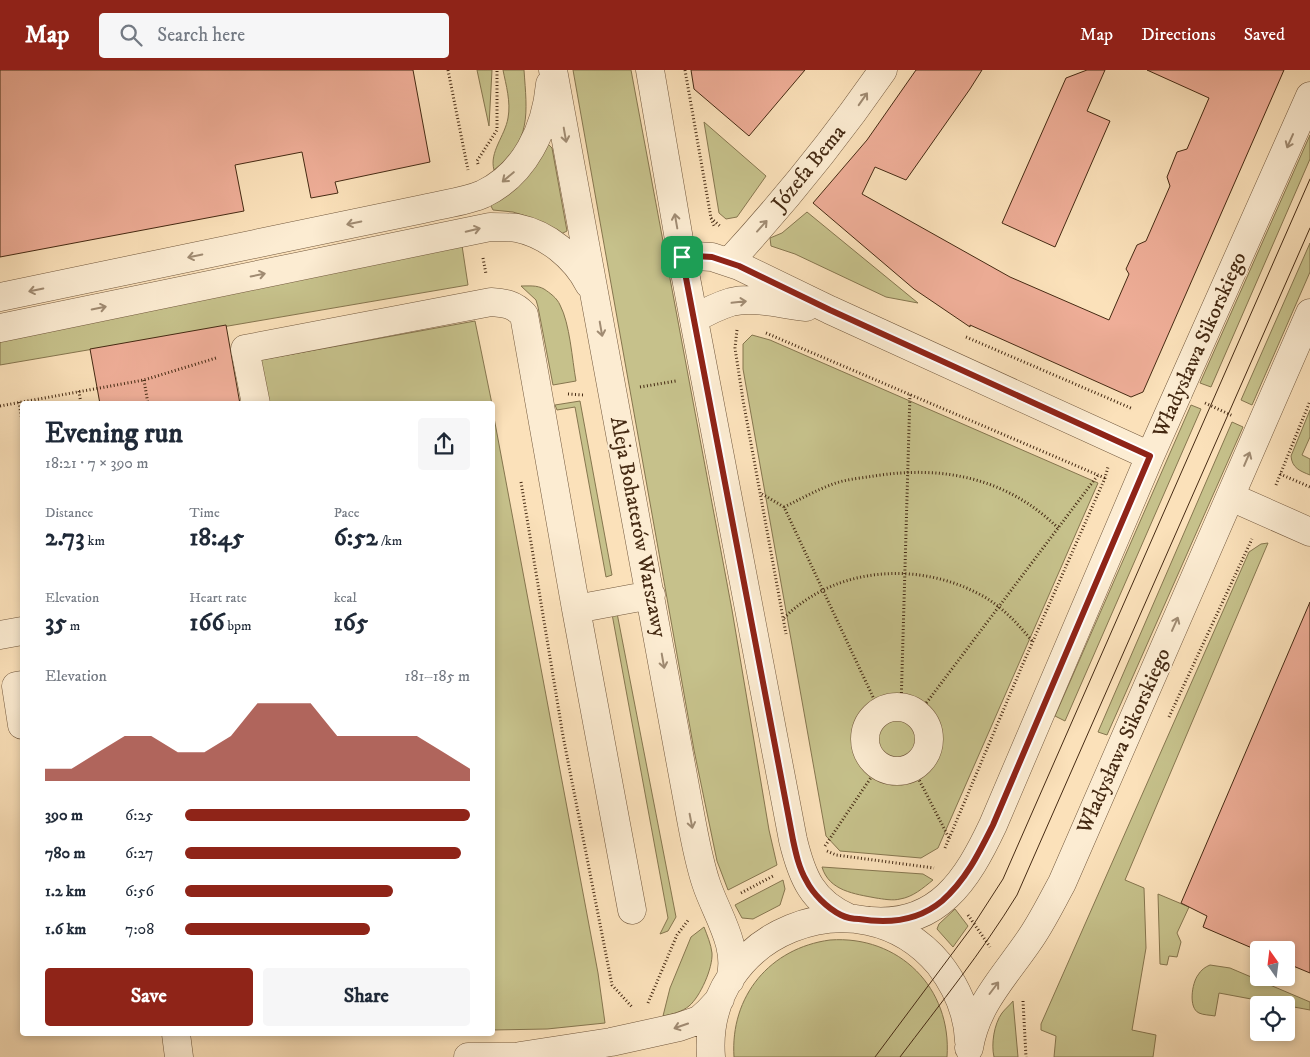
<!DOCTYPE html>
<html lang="en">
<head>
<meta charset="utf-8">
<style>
  :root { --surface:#fff; --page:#f6f6f7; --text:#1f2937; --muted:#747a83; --accent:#8f2418 }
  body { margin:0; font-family:"IM FELL DW Pica",serif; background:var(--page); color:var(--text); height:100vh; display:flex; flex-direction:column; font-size:19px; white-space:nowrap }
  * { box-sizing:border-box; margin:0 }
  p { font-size:16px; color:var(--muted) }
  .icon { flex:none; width:28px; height:28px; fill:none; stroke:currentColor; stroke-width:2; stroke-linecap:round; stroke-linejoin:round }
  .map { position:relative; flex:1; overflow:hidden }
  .panel { position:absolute; left:20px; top:331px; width:475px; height:635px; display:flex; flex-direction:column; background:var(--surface); border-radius:5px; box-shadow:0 2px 8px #0003 }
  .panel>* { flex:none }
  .needle { width:32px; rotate:346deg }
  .buttons { position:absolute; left:1250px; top:871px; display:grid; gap:10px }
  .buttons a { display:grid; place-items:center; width:45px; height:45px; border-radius:5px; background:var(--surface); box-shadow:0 2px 8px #0003; font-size:25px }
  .pin { position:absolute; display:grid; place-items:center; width:42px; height:42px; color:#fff; margin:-21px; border-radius:10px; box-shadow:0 2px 8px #0006 }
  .round { display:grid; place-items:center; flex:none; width:52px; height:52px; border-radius:5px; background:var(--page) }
  .headline { display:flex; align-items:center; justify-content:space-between; height:85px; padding:0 25px }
  h1 { font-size:28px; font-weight:800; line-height:38px }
  .stats { display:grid; grid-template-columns:repeat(3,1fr); gap:8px; height:85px; padding:5px 25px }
  .stats div { display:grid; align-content:center }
  .stats b { font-size:25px; font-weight:800 }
  .stats small { font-size:14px; font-weight:400 }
  .stats p { font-size:14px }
  .chart { height:140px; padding:10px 25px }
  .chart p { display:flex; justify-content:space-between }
  .chart svg { width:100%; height:90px; margin-top:5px; fill:var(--accent); opacity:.7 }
  .cta { display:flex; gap:10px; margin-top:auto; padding:10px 25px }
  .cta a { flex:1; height:58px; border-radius:5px; background:var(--accent); color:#fff; font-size:20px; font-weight:800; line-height:58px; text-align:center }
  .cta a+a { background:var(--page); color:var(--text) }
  ul { padding:0 25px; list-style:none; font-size:16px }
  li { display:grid; grid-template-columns:80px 60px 1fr; align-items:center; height:38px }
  li i { height:12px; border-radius:6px; background:var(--accent) }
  header { display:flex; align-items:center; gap:30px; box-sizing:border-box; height:70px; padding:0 25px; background:var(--accent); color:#fff }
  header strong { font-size:24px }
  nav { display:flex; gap:28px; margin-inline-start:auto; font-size:18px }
  .search { width:350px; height:45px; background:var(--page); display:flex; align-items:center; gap:12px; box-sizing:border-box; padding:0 18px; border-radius:5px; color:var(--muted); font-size:19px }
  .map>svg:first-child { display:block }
</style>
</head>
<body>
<header>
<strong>Map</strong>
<div class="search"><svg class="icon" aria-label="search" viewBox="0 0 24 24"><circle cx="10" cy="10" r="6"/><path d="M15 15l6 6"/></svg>Search here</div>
<nav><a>Map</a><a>Directions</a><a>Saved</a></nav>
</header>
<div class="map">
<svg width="1310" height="987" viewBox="0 0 1310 987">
  <rect width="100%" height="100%" fill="#fbe1ba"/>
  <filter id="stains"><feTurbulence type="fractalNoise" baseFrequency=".004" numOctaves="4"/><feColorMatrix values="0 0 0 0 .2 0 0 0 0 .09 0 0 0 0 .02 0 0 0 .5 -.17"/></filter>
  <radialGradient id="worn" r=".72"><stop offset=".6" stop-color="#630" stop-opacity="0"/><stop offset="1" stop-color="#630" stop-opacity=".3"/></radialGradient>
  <path fill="#c6c18b" stroke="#86764f" d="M 477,0 L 492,0 L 489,56 Z
    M 503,0 L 524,0 C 527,43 532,71 494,100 C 489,82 505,66 508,48 C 511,32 506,15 503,0 Z
    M 573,0 L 631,0 L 732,540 L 769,760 L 777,795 L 728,820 L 717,791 L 694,680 Z
    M 704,52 L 766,106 L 737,147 L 726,149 L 719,143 Z
    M 1310,65 L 1310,89 L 1211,317 L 1200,313 Z
    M 548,74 L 552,78 L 567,161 L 561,164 L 529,147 L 513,142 L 493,140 L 491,136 Z
    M 807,142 L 918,233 L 886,227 L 795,184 L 771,176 L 770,168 L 782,163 Z
    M 461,169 L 468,215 L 0,295 L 0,264 Z
    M 1310,173 L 1310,202 L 1252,335 L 1241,330 Z
    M 521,216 C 529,216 537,215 544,219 C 550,223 557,228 560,235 C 570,254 572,289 576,311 L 553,315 L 538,237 L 536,230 Z
    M 475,251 L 492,334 L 268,334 L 260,290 Z
    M 752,265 L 770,270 L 1098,413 L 938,778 L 921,788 L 840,781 L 826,766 L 743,299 L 743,274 Z
    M 580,331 L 612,505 L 606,507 L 575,337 L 557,340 L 555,335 Z
    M 1191,335 L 1201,339 L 1065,651 L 1055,646 Z
    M 492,337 L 598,903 L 605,953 L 547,959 L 493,960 Z
    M 1310,340 L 1310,367 L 1302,385 L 1310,389 L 1310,405 C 1300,401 1292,398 1291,386 Z
    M 1232,352 L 1243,357 L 1107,665 L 1098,662 Z
    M 1268,473 L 1125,810 L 1144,818 L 1146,878 L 1132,960 L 1156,965 L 1153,987 L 1054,987 L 1056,966 L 1041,960 L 1041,954 L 1249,482 L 1261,474 Z
    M 617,543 L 676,847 L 668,861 L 660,864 L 668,848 L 612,544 Z
    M 822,797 L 923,804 L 933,810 C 923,818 913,827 900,829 C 893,831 883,829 876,828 C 855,824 829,821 822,797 Z
    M 783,810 L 785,819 L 780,835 L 753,849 L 742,848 L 735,835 Z
    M 1158,824 L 1189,837 L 1177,863 L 1181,872 L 1177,887 L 1169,886 L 1167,895 L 1160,894 Z
    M 955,839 L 968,856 L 953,877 L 937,859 L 939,854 Z
    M 704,857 C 707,865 711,874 712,883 C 713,898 700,927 689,936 C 682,942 672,944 663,946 L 670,918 L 691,867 Z
    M 830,870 C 899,865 952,918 947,987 L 734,987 C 730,926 770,878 830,870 Z
    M 1210,895 L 1230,898 L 1310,932 L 1310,940 L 1219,923 L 1215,946 C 1210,945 1203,945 1199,943 C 1188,938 1192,913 1198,905 C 1201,900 1205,897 1210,895 Z
    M 1013,931 L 1018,987 L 994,987 C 991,974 994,954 1002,943 C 1005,939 1010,935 1013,931 Z"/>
  <path fill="#efae98" stroke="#452a13" d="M 0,0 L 413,0 L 430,92 L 335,112 L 338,123 L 311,128 L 302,82 L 235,95 L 244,141 L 0,187 Z
    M 691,0 L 805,0 L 749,66 L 694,19 Z
    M 916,0 L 982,0 L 970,19 L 906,110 L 875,97 L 862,124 L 1010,207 L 1109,250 L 1129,204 L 1126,199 L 1137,175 L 1146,171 L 1170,116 L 1167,107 L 1177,82 L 1187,79 L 1209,28 L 1147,0 L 1284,0 L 1143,322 L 1131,327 L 970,255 L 970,257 L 914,219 L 813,133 L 867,70 Z
    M 1087,0 L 1105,0 L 1087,41 L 1110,51 L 1055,177 L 1002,153 L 1066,8 Z
    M 226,255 L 240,334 L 100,334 L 90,279 Z
    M 1310,532 L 1310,903 L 1286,893 L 1286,880 L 1259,881 L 1203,857 L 1207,846 L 1181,833 Z"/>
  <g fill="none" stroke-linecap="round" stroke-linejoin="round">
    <defs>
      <path id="minor" d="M 553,0 L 691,749 C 695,770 699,792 706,813 C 716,844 740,876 730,910
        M 650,0 L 682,187 L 793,770 C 802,807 812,832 849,848
        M 682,187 L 695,186 L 712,187 L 739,196 L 830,240 L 1150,386
        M 729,192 C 785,131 836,68 883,0
        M 0,227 L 423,139 C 442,134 465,132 483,124 C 525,104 546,59 550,14
        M 694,249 C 706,242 718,236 731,232 C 754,226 782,235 806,237
        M 0,258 L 490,157 C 499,157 508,157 517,158 C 547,164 575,187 589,214
        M 256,334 L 245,279 L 491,232 C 505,233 514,234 524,245 L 576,539 L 651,525
        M 1231,427 L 1310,462
        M 576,539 L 632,840
        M 0,565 L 22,561
        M 22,615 L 16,616 L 22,655
        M865 669a32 32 0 1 1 64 0a32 32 0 1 1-64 0Z
        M 870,851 C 938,857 967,810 993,755 L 1150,386 L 1310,26
        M 176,964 L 179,987
        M 969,978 C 976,935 1004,907 1028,872 C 1041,854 1051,833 1062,813 L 1310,243
        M 520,986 L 611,972 L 679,957 L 699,950 L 708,942 L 720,929
        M 468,987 L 536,987
        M 711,987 C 701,863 859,799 939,894 C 956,916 968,943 969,971"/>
    </defs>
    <use href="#minor" stroke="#72583d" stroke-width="29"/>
    <path stroke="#452a13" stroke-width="3" stroke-dasharray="1 2.5" stroke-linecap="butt" d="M 448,0 L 468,100
      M 685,0 L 711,148 L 715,158
      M 478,94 L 477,91 L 497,60 L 497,0
      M 711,148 L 721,157
      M 483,188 L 486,204
      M 737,260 L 735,278 L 743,330 L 786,564
      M 766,263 L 1105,408
      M 966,267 L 1133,339
      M 144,310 L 148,334
      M 640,317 L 676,311
      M 79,321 L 81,334
      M 568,324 L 584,325
      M 19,332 L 22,351
      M 1205,333 L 1233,346
      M 0,336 L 144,310 L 216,288
      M 1280,404 L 1310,417
      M 521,412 L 563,666 L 612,915 L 632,937
      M 1276,415 L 1310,331
      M 762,424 L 784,437 L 880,642
      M 784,437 C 801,429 818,419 836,413 C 848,409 862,408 874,406 C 943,395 1007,408 1058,458
      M 784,548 C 835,497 917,491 979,524 C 1001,535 1017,553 1033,572
      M 901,637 L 910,323
      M 918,644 L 1098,405
      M 1169,647 L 1252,469
      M 913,698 L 949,768
      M 825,776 L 878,697
      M 945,778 L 1022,596 L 1105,408 L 1108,397
      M 827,781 L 836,785 L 934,798
      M 741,823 L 773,806
      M 968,845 L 990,877
      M 1023,931 L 1026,987
      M 648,933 L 677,865 L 689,849"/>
    <use href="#minor" stroke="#fcecd2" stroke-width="28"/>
    <path stroke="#452a13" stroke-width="1" d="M 875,987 L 972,857 L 1003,809 L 1310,109
      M 900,987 C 940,934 982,882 1017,825 L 1310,158"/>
  </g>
  <defs><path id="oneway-shaft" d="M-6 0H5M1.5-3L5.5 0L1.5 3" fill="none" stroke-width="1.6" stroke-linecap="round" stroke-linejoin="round" transform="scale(1.25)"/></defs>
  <g stroke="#a08b72">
    <use href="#oneway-shaft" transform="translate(863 29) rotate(-55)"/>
    <use href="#oneway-shaft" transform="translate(565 65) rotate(80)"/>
    <use href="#oneway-shaft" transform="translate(1290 71) rotate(114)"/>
    <use href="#oneway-shaft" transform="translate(508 107) rotate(140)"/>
    <use href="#oneway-shaft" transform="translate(676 151) rotate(-100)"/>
    <use href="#oneway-shaft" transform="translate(354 153) rotate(168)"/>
    <use href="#oneway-shaft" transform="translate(762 156) rotate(-48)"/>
    <use href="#oneway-shaft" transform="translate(473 160) rotate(-13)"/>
    <use href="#oneway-shaft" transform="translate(195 186) rotate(168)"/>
    <use href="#oneway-shaft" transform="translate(258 205) rotate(-12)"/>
    <use href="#oneway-shaft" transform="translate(36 220) rotate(168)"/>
    <use href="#oneway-shaft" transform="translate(739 232) rotate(-6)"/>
    <use href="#oneway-shaft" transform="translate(99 238) rotate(-12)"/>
    <use href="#oneway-shaft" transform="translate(601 259) rotate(80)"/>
    <use href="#oneway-shaft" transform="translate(1247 389) rotate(-67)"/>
    <use href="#oneway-shaft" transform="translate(1175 554) rotate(-66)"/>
    <use href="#oneway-shaft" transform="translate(663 591) rotate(80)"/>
    <use href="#oneway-shaft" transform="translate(691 751) rotate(79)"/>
    <use href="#oneway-shaft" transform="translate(994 918) rotate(-53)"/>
    <use href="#oneway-shaft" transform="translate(681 956) rotate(161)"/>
  </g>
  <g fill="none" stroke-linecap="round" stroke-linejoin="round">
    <defs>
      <path id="route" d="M 695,186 L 712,187 L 739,196 L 830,240 L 1150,386 L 993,755 C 979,783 966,810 942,831 C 918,851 889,854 859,849 C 853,849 847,848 841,845 C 827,838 813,824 806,810 C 799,798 796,784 793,770 L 682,187 Z"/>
    </defs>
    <use href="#route" stroke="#fff" stroke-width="10"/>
    <use href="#route" stroke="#8f2418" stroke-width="6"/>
  </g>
  <g text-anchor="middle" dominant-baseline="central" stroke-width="4.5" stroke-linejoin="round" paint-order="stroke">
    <g font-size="21" fill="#452a13" stroke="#fcecd2">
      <text transform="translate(809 98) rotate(-51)">Józefa Bema</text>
      <text transform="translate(1200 275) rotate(-66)">Władysława Sikorskiego</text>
      <text transform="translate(638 457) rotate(79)">Aleja Bohaterów Warszawy</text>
      <text transform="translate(1124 671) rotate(-66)">Władysława Sikorskiego</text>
    </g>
  </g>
  <rect width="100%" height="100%" filter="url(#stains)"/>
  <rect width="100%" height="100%" fill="url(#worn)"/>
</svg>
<div class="buttons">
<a><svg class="needle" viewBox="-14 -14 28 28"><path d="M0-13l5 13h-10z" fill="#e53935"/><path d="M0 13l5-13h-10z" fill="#747a83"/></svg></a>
<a><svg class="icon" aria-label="locate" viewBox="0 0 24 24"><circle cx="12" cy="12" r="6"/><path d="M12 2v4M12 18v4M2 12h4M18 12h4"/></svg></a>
</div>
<div class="pin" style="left:682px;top:187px;background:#1e9e55"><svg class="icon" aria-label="arrive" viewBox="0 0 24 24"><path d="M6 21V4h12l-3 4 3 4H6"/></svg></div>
<section class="panel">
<div class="headline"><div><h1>Evening run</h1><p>18:21 · 7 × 390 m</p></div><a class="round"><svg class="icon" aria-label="share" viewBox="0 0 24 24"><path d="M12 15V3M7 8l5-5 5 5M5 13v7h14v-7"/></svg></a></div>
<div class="stats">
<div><p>Distance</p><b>2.73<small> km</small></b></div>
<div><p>Time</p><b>18:45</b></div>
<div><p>Pace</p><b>6:52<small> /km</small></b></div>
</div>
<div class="stats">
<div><p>Elevation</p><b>35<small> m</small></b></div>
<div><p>Heart rate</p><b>166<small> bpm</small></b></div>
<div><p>kcal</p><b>165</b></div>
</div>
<div class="chart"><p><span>Elevation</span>181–185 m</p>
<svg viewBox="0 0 160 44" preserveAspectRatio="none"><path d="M0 44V38L10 38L20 30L30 22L40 22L50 30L60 30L70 22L80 6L90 6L100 6L110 22L120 22L130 22L140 22L150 30L160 38V44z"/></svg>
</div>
<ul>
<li><b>390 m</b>6:25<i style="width:100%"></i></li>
<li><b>780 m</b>6:27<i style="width:97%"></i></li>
<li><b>1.2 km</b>6:56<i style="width:73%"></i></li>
<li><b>1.6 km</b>7:08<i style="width:65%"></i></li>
</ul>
<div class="cta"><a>Save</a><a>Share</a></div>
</section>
</div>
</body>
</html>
